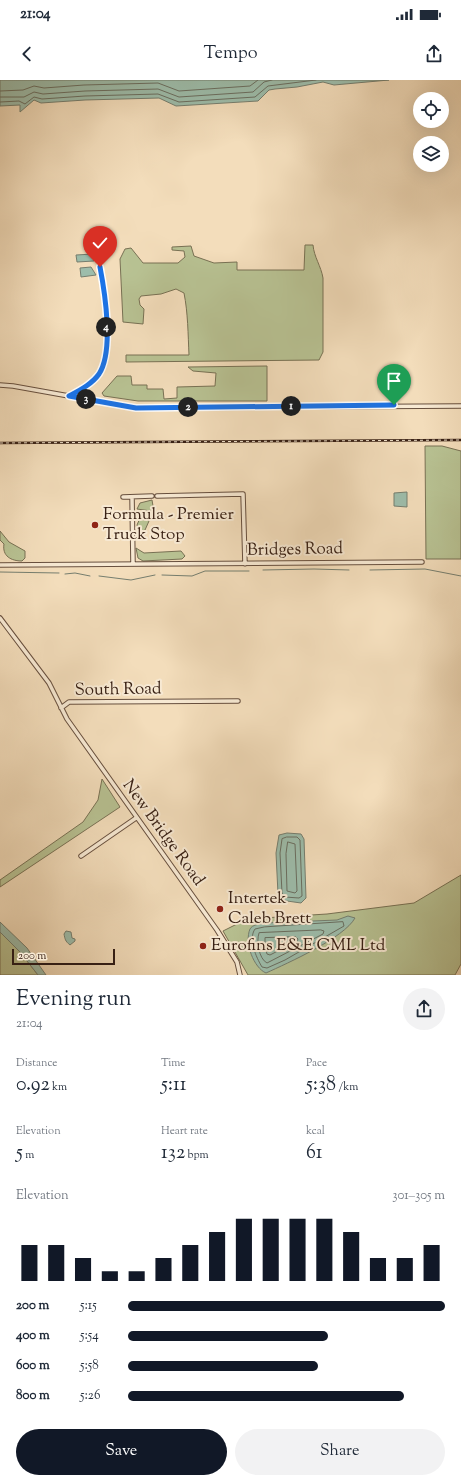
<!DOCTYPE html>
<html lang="en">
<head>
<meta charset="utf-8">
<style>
  :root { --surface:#fff; --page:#f2f2f3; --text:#1f2937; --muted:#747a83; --accent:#111827 }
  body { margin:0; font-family:"Sorts Mill Goudy",serif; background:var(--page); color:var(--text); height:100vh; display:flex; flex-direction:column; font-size:15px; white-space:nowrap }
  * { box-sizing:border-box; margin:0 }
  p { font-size:13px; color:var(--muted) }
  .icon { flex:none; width:22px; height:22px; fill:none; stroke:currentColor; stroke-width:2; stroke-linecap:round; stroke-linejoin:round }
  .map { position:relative; height:895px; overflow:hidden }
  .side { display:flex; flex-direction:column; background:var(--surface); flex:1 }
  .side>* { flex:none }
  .controls { position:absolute; left:413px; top:12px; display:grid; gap:8px }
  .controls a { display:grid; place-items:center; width:36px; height:36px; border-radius:50%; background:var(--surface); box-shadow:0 4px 16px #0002; font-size:20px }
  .scale { position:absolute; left:12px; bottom:10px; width:103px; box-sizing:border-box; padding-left:4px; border:2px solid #382014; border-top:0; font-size:11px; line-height:14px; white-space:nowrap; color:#382014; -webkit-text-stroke:3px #f7e9d3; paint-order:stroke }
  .pin { position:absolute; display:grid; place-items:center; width:34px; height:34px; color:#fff; margin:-41px -17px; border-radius:50% 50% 50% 0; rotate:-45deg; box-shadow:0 0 4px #0007 }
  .pin .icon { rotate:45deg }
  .km { position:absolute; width:20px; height:20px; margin:-10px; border-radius:50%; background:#222; color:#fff; font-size:11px; line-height:20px; text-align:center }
  .round { display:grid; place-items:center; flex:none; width:42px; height:42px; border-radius:21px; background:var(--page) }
  .headline { display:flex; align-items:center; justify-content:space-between; height:68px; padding:0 16px }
  h1 { font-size:22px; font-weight:600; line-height:30px }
  .metrics { display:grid; grid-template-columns:repeat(3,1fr); gap:6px; height:68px; padding:4px 16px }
  .metrics div { display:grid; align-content:center }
  .metrics b { font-size:20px; font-weight:600 }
  .metrics small { font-size:11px; font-weight:400 }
  .metrics p { font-size:11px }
  .chart { height:112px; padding:8px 16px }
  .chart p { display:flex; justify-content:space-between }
  .chart svg { width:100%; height:72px; margin-top:4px; stroke:var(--accent); stroke-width:6 }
  .cta { display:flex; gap:8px; margin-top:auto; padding:8px 16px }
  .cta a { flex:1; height:46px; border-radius:24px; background:var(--accent); color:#fff; font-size:16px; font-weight:600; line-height:46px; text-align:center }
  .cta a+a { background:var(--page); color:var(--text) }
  ul { padding:0 16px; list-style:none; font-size:13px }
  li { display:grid; grid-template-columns:64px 48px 1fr; align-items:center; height:30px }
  li i { height:10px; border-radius:5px; background:var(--accent) }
  .status { display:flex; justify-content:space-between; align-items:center; height:28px; padding:0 20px; background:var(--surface); direction:ltr }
  .status svg { height:11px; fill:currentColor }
  header { display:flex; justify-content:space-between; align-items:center; height:52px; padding:0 16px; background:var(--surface); font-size:18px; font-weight:600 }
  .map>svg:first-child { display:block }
</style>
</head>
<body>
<div class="status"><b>21:04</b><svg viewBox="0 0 49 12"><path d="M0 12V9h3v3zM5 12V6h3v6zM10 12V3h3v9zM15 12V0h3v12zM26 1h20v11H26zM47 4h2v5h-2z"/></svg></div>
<header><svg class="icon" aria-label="back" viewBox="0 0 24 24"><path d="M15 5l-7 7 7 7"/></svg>Tempo<svg class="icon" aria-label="share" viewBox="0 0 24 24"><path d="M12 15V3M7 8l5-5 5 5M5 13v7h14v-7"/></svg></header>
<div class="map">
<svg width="461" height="895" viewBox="0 0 461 895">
  <rect width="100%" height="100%" fill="#f3ddbb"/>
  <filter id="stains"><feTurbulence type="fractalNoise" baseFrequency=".005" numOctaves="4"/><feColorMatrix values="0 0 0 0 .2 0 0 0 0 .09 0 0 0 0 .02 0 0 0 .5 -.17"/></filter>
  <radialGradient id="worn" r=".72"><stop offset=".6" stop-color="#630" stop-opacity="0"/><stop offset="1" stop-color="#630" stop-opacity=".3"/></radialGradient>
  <path fill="#b8c293" stroke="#787154" d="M 305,165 L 313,165 C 314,177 321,186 323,198 L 323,272 L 319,280 L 126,282 L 126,275 L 189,275 C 188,254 188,233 184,213 L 176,209 L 161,214 L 141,216 L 139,219 L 140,225 L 144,229 L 143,244 L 123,242 L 120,179 L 125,169 L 131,168 L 143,183 L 178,183 L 185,177 L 184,171 L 172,170 L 172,167 L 191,166 L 194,176 L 214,183 L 237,182 L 237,190 L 304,190 Z
    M 267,286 L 267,321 L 138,321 L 104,316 L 102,313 L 117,296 L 131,296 L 132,305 L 147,305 L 147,309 L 163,309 L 164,319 L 177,318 L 177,307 L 215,306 L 216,293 L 193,291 L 188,287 Z
    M 425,366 L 442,366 L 461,371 L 461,479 L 426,479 Z
    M 152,420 L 153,426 L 151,431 L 137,429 L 140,423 Z
    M 140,438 L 147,438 L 149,441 L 145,450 L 141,453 L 140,456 L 137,445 Z
    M 0,451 L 9,462 L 25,471 L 25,478 L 22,481 C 11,481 2,476 4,464 L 0,460 Z
    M 136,468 L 144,473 L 181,471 L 185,476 L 182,479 L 143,481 L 138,478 Z
    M 102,699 L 120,727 L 0,807 L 0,800 L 83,742 L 98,720 Z
    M 461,795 L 461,884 L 455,895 L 248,895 L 223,851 L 247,839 L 327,834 L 414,823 Z
    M 0,852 L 20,872 L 38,895 L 0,895 Z"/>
  <path fill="#9dbdab" stroke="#757e6f" d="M 0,0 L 389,0 L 334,5 L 323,2 L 297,7 L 275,9 L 269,10 L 258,21 L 176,26 L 159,18 L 85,20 L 41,23 L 34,20 L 20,32 L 20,25 L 0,26 Z
    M 93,174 L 94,181 L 77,182 L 76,175 Z
    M 91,187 L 96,195 L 81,197 L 80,188 Z
    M 407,412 L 407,427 L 394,426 L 394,413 Z
    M 287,753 L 301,754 L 304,759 L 306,818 L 301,823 L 280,820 L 278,814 L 276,773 L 279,755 Z
    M 348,836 L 355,838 C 344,858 288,883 266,893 C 254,888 244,863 250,849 C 252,845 259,844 264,843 L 337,840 Z
    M 0,842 L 27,868 L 46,895 L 38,895 L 20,872 L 0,852 Z
    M 66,851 L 71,852 L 72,858 L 75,859 L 75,861 L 70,865 C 65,861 65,859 64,854 Z"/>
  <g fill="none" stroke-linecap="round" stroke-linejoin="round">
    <path stroke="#6a6e60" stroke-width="1" d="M 0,11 L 23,10 L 34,6 L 44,8 L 84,5 L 158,3 L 179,11 L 250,6 L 258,0
      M 0,17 L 24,17 L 34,12 L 43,14 L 85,11 L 158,9 L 179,17 L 253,12 L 264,2 L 272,0
      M 0,22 L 19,21 L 25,24 L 34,17 L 42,19 L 85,16 L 158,14 L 179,22 L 255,17 L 268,6 L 316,0
      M 287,757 L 297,757 L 300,760 L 302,816 L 299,818 L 285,817 L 282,813 L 280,773 L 282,759 Z
      M 288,762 L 295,764 L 297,811 L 295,813 L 287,811 L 286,774 Z
      M 343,842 L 344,846 L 285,880 L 267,888 L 262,887 C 256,877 248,859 255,849 L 264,847 Z
      M 321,850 L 324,851 L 323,854 L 267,883 C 259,879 256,861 259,853 Z
      M 296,857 L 298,859 L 297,861 L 270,875 L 267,874 L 265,867 L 265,858 Z"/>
    <path stroke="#757e6f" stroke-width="1" d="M 263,490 L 314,489 L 349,490
      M 370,490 L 425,489 L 461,496
      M 0,492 L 59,493
      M 65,494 L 75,493 L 90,496
      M 162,495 L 192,496 L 205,491 L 249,491
      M 99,496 L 131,500 L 155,495"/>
    <defs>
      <path id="minor" d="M 0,305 L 13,306 L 136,328 L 461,326
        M 69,316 C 79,311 90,305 97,296 C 119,269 100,206 99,173
        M 157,416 L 243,414 L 245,484
        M 123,417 L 152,416
        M 132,417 L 133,483
        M 0,485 L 422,482
        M 0,538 L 49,603 L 67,639 L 217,850 L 237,882 L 240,895
        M 61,628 L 69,622 L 238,621
        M 81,776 L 136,738"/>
    </defs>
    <use href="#minor" stroke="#674f3e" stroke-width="5.5"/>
    <use href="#minor" stroke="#f7e9d3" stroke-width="3.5"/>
    <defs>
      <path id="rail" d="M 0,363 L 461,360"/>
    </defs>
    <use href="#rail" stroke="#382014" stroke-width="2.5"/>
    <use href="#rail" stroke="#f7e9d3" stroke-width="1" stroke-dasharray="3" stroke-linecap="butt"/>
  </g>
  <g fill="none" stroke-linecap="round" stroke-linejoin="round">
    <defs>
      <path id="route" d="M 100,187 C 105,213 114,271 99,294 C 92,304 80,310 69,316 L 136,328 L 394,325"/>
    </defs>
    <use href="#route" stroke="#fff" stroke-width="8"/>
    <use href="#route" stroke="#1a73e8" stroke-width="5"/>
  </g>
  <g fill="#8f2418" stroke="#f7e9d3" stroke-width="1.5">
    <circle cx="95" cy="445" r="4"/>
    <circle cx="220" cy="829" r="4"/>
    <circle cx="203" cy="866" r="4"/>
  </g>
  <g text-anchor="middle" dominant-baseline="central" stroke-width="4" stroke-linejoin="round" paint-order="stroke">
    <g font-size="17" fill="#382014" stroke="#f7e9d3" text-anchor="start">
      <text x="103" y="435">Formula - Premier<tspan x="103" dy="20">Truck Stop</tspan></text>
      <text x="228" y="819">Intertek<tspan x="228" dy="20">Caleb Brett</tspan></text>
      <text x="211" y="866">Eurofins E&amp;E CML Ltd</text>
    </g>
    <g font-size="17" fill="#382014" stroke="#f7e9d3">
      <text transform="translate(295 470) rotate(-1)">Bridges Road</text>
      <text transform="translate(118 610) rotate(-1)">South Road</text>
      <text transform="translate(163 753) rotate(54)">New Bridge Road</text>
    </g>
  </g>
  <rect width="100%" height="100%" filter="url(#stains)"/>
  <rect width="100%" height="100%" fill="url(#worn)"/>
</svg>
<div class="controls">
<a><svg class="icon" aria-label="locate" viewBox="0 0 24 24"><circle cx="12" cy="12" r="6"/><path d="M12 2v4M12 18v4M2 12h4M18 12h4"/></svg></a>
<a><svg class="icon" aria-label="layers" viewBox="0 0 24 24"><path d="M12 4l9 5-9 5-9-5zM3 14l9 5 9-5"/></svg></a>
</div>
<div class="scale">200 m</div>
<div class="pin" style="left:394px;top:325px;background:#1e9e55"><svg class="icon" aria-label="arrive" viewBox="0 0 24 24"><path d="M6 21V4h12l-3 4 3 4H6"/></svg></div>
<div class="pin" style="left:100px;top:187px;background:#d93025"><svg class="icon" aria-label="check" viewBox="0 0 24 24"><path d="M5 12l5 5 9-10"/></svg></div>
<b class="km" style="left:291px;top:326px">1</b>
<b class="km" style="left:188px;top:327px">2</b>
<b class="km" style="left:86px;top:319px">3</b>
<b class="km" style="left:106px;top:247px">4</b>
</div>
<section class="side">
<div class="headline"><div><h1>Evening run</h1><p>21:04</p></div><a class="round"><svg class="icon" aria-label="share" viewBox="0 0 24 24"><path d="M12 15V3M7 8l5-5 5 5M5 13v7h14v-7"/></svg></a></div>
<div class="metrics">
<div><p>Distance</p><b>0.92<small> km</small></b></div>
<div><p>Time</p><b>5:11</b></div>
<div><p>Pace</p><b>5:38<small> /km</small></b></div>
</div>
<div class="metrics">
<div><p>Elevation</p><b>5<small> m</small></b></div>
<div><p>Heart rate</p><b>132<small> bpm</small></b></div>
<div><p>kcal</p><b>61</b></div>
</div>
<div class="chart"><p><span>Elevation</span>301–305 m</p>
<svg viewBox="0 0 160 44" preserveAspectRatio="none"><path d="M5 44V22M15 44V22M25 44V30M35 44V38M45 44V38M55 44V30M65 44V22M75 44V14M85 44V6M95 44V6M105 44V6M115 44V6M125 44V14M135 44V30M145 44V30M155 44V22"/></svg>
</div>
<ul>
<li><b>200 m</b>5:15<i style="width:100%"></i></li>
<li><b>400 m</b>5:54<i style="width:63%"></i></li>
<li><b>600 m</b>5:58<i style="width:60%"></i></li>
<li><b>800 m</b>5:26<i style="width:87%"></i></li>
</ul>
<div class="cta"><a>Save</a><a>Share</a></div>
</section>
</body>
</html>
